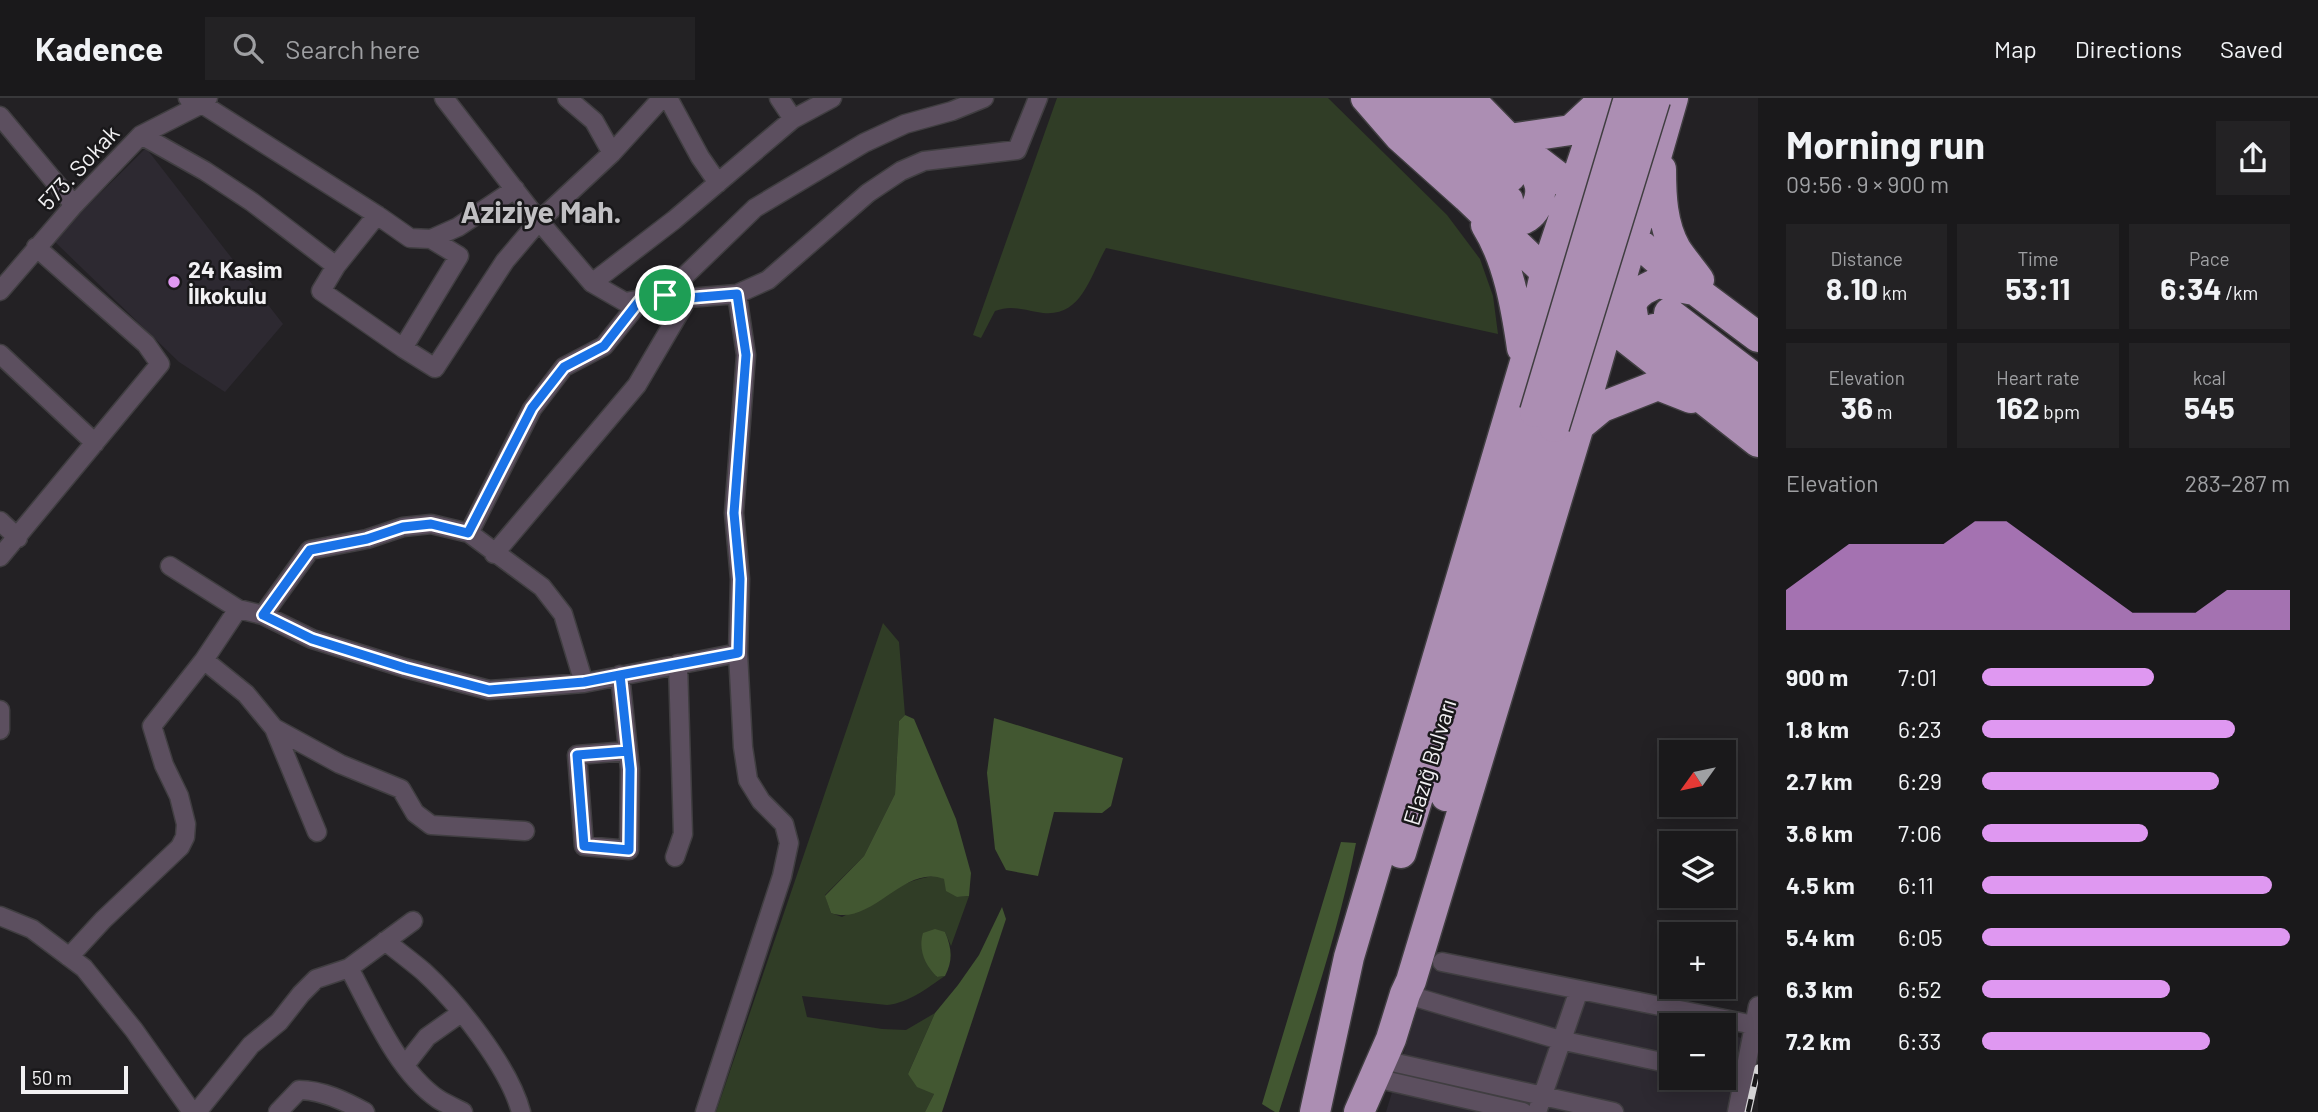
<!DOCTYPE html>
<html lang="en">
<head>
<meta charset="utf-8">
<style>
  :root { --surface:#1a191b; --page:#232224; --text:#f1f3f6; --muted:#9fa0a3; --line:#38383a; --accent:#df98f1 }
  body { margin:0; font-family:Barlow,sans-serif; background:var(--page); color:var(--text); height:100vh; display:flex; flex-direction:column; font-size:26px; white-space:nowrap }
  * { box-sizing:border-box; margin:0 }
  p { font-size:23px; color:var(--muted) }
  .icon { flex:none; width:38px; height:38px; fill:none; stroke:currentColor; stroke-width:2; stroke-linecap:round; stroke-linejoin:round }
  .map { position:relative; flex:1; overflow:hidden }
  .details { display:flex; flex-direction:column; background:var(--surface); width:560px }
  .details>* { flex:none }
  .needle { width:46px; rotate:237deg }
  .buttons { position:absolute; left:1659px; top:642px; display:grid; gap:14px }
  .buttons a { display:grid; place-items:center; width:77px; height:77px; border-radius:0px; background:var(--surface); box-shadow:0 4px 18px #0003,0 0 0 2px var(--line); font-size:35px }
  .scale { position:absolute; left:21px; bottom:18px; width:107px; box-sizing:border-box; padding-left:7px; border:4px solid #f2f1f3; border-top:0; font-size:19px; line-height:24px; white-space:nowrap; color:#f2f1f3; -webkit-text-stroke:5px #19181a; paint-order:stroke }
  .pin { position:absolute; display:grid; place-items:center; width:60px; height:60px; color:#fff; margin:-30px; border:4px solid #fff; border-radius:50%; box-shadow:0 2px 7px #0007 }
  .round { display:grid; place-items:center; flex:none; width:74px; height:74px; border-radius:0px; background:var(--page) }
  .headline { display:flex; align-items:center; justify-content:space-between; height:119px; padding:0 28px }
  h1 { font-size:38px; font-weight:700; line-height:52px }
  .metrics { display:grid; grid-template-columns:repeat(3,1fr); gap:10px; height:119px; padding:7px 28px }
  .metrics div { display:grid; align-content:center; border-radius:0px; background:var(--page); text-align:center }
  .metrics b { font-size:30px; font-weight:700 }
  .metrics small { font-size:19px; font-weight:400 }
  .metrics p { font-size:19px }
  .chart { height:196px; padding:14px 28px }
  .chart p { display:flex; justify-content:space-between }
  .chart svg { width:100%; height:126px; margin-top:7px; fill:var(--accent); opacity:.7 }
  ul { padding:0 28px; list-style:none; font-size:23px }
  li { display:grid; grid-template-columns:112px 84px 1fr; align-items:center; height:52px }
  li i { height:18px; border-radius:9px; background:var(--accent) }
  header { display:flex; align-items:center; gap:42px; box-sizing:border-box; height:98px; padding:0 35px; background:var(--surface); border-bottom:2px solid var(--line) }
  header strong { font-size:33px }
  nav { display:flex; gap:38px; margin-inline-start:auto; font-size:24px }
  .search { width:490px; height:63px; background:var(--page); display:flex; align-items:center; gap:18px; box-sizing:border-box; padding:0 24px; border-radius:0px; color:var(--muted); font-size:26px }
  main { display:flex; flex:1; min-height:0 }
  .map>svg:first-child { display:block }
</style>
</head>
<body>
<header>
<strong>Kadence</strong>
<div class="search"><svg class="icon" aria-label="search" viewBox="0 0 24 24"><circle cx="10" cy="10" r="6"/><path d="M15 15l6 6"/></svg>Search here</div>
<nav><a>Map</a><a>Directions</a><a>Saved</a></nav>
</header>
<main>
<div class="map">
<svg width="1758" height="1014" viewBox="0 0 1758 1014">
  <rect width="100%" height="100%" fill="#232124"/>
  <path fill="#2d2931" d="M 146,50 L 283,226 L 225,294 L 179,264 L 53,142 Z
    M 1435,853 L 1697,927 L 1671,928 L 1671,980 L 1724,980 L 1724,935 L 1745,941 L 1730,1014 L 1386,1014 Z"/>
  <path fill="#303d26" d="M 1057,0 L 1328,0 L 1447,117 L 1480,161 L 1493,198 L 1498,236 L 1106,150 C 1089,180 1081,223 1037,214 C 1021,211 1010,207 995,213 L 981,240 L 973,237 Z
    M 883,525 L 899,544 L 905,617 L 899,623 L 895,696 L 864,758 L 825,797 L 831,815 L 842,819 C 861,809 925,768 944,781 C 949,785 953,794 957,799 L 969,798 L 951,848 L 945,834 L 936,879 L 945,878 C 927,890 909,905 887,907 L 802,898 L 807,919 L 882,931 L 906,932 L 935,915 L 908,976 L 934,996 L 925,1014 L 716,1014 Z"/>
  <path fill="#425731" d="M 905,617 L 914,621 L 956,721 L 971,775 L 969,798 L 957,799 L 946,793 L 944,781 C 904,765 872,829 831,815 L 825,798 L 864,758 L 895,696 L 899,623 Z
    M 994,620 L 1123,660 L 1111,708 L 1102,715 L 1054,714 L 1038,778 L 1006,772 L 995,751 L 987,675 Z
    M 1341,744 L 1356,745 C 1338,837 1307,925 1279,1014 L 1275,1014 L 1262,1006 Z
    M 1002,809 L 1006,821 L 942,1014 L 925,1014 L 934,996 L 917,989 L 908,976 L 935,915 L 958,887 L 979,857 Z
    M 935,831 L 945,834 C 952,850 953,863 945,878 L 937,879 C 925,867 918,852 923,835 Z"/>
  <g fill="none" stroke-linecap="round" stroke-linejoin="round">
    <defs>
      <path id="street" d="M 188,0 L 202,6 L 377,117 L 410,140 L 431,141 L 458,129 L 515,91
        M 444,0 L 539,123 L 592,185 L 625,204 L 665,197 L 688,200 L 737,196 L 768,182 L 868,95 L 901,73 L 924,63 L 1017,52 L 1038,0
        M 567,0 L 594,23 L 612,55
        M 668,0 L 700,59 L 718,85
        M 779,0 L 793,21
        M 0,18 L 74,107
        M 141,37 L 205,73 L 252,104 L 336,168
        M 377,117 L 336,168 L 321,193 L 403,250
        M 431,141 L 459,158 L 403,250 L 435,270 L 505,163 L 539,123 L 612,55 L 662,0
        M 592,185 L 674,122 L 793,21 L 832,0
        M 0,193 L 74,107 L 141,37 L 202,6 L 208,0
        M 665,197 L 755,110 L 864,45 L 905,26 L 952,13 L 984,0
        M 0,256 L 95,345
        M 0,423 L 18,440
        M 469,435 L 532,311 L 564,269 L 604,248 L 641,202
        M 494,456 L 637,287 L 688,200
        M 0,459 L 160,266 L 146,246 L 36,149
        M 170,468 L 238,511 L 263,517 L 312,541 L 405,570 L 489,592 L 584,585 L 738,555
        M 238,511 L 204,562 L 246,596 L 274,630 L 317,734
        M 263,517 L 310,452 L 367,441 L 403,429 L 431,426 L 469,435 L 542,489 L 563,516 L 584,585
        M 620,577 L 630,671 L 629,752 L 584,748 L 577,657 L 628,653
        M 0,612 L 0,632
        M 274,630 L 340,666 L 401,691 L 415,715 L 431,727 L 525,733
        M 675,759 L 683,736 L 678,566
        M 0,818 L 32,831 L 84,870 L 134,932 L 192,1014
        M 385,843 C 398,853 411,863 423,873 C 458,905 509,969 521,1014
        M 69,859 L 103,822 L 180,749 L 185,739 L 186,726 L 179,698 L 164,667 L 152,628 L 204,562
        M 1442,864 L 1754,927
        M 349,870 C 372,912 397,973 438,1001 C 446,1006 455,1010 463,1014
        M 1405,896 L 1560,942 L 1671,966
        M 1392,964 L 1614,1014
        M 405,967 L 427,939 L 461,915
        M 1724,978 L 1743,982
        M 1388,983 L 1523,1014
        M 197,1014 L 251,947 L 279,924 L 301,896 L 316,881 L 349,870 L 413,823
        M 278,1014 L 299,992 C 322,992 345,1003 365,1014
        M 705,1014 L 782,778 L 789,745 L 784,726 L 761,703 L 748,682 L 743,649 L 738,555 L 740,481 L 734,415 L 746,257 L 737,196
        M 1537,1014 L 1579,892
        M 1737,1014 L 1758,908"/>
      <path id="highway" d="M 1366,0 L 1399,38 L 1467,99 L 1559,187
        M 1401,0 L 1508,102
        M 1434,0 L 1511,78
        M 1469,0 L 1509,41 L 1571,32 L 1599,6
        M 1509,41 L 1586,100
        M 1661,71 C 1661,97 1662,127 1676,151 C 1683,162 1692,172 1699,182
        M 1484,109 C 1493,115 1503,123 1514,123 C 1534,123 1545,99 1538,82 C 1535,73 1525,64 1519,55
        M 1486,127 C 1508,162 1516,209 1522,250
        M 1619,128 L 1675,177 L 1758,239
        M 1669,215 L 1758,283
        M 1595,216 L 1758,344
        M 1635,231 L 1631,207 L 1636,198 L 1643,192 L 1657,185 L 1694,192
        M 1654,231 L 1696,267 L 1758,315
        M 1579,328 L 1602,309 L 1658,287 L 1691,300
        M 1446,698 L 1554,329
        M 1401,755 L 1535,314
        M 1315,1014 L 1349,859 L 1525,264 L 1545,176 L 1603,2
        M 1359,1014 L 1391,941 L 1405,896 L 1411,883 L 1579,328 L 1673,0"/>
    </defs>
    <use href="#street" stroke="#403e41" stroke-width="21"/>
    <use href="#highway" stroke="#403e41" stroke-width="33"/>
    <use href="#street" stroke="#5c4f5f" stroke-width="18"/>
    <use href="#highway" stroke="#ac8eb3" stroke-width="30"/>
    <defs>
      <path id="rail" d="M 1748,1014 L 1758,970"/>
    </defs>
    <use href="#rail" stroke="#d4d3d5" stroke-width="7"/>
    <use href="#rail" stroke="#19181a" stroke-width="4.5" stroke-dasharray="13" stroke-linecap="butt"/>
    <defs>
      <path id="highway-bridge" d="M 1535,314 L 1629,0
        M 1554,329 L 1655,2"/>
    </defs>
    <use href="#highway-bridge" stroke="#403e41" stroke-width="33" stroke-linecap="butt"/>
    <use href="#highway-bridge" stroke="#ac8eb3" stroke-width="30"/>
  </g>
  <g fill="none" stroke-linecap="round" stroke-linejoin="round">
    <defs>
      <path id="route" d="M 665,197 L 640,202 L 604,248 L 564,269 L 532,310 L 468,435 L 431,426 L 403,429 L 367,441 L 310,452 L 263,517 L 312,541 L 405,570 L 489,592 L 584,584 L 620,577 L 628,653 L 577,657 L 584,748 L 629,752 L 630,671 L 620,577 L 738,555 L 740,481 L 734,415 L 746,257 L 737,196 L 688,200 L 665,197"/>
    </defs>
    <use href="#route" stroke="#fff" stroke-width="14"/>
    <use href="#route" stroke="#1a73e8" stroke-width="9"/>
  </g>
  <circle fill="#df98f1" stroke="#19181a" stroke-width="2.5" cx="174" cy="184" r="7"/>
  <g text-anchor="middle" dominant-baseline="central" stroke-width="5" stroke-linejoin="round" paint-order="stroke">
    <g font-size="23" fill="#f2f1f3" stroke="#19181a">
      <text transform="translate(78 69) rotate(-47)">573. Sokak</text>
      <text transform="translate(1429 664) rotate(-73)">Elazığ Bulvarı</text>
    </g>
    <g font-size="23" font-weight="bold" fill="#f2f1f3" stroke="#19181a" text-anchor="start">
      <text x="188" y="171">24 Kasim<tspan x="188" dy="26">İlkokulu</tspan></text>
    </g>
    <g font-size="30" font-weight="bold" fill="#c1c0c3" stroke="#19181a">
      <text x="541" y="113">Aziziye Mah.</text>
    </g>
  </g>
</svg>
<div class="buttons">
<a><svg class="needle" viewBox="-14 -14 28 28"><path d="M0-13l5 13h-10z" fill="#e53935"/><path d="M0 13l5-13h-10z" fill="#9fa0a3"/></svg></a>
<a><svg class="icon" aria-label="layers" viewBox="0 0 24 24"><path d="M12 4l9 5-9 5-9-5zM3 14l9 5 9-5"/></svg></a>
<a>+</a>
<a>−</a>
</div>
<div class="scale">50 m</div>
<div class="pin" style="left:665px;top:197px;background:#1e9e55"><svg class="icon" aria-label="arrive" viewBox="0 0 24 24"><path d="M6 21V4h12l-3 4 3 4H6"/></svg></div>
</div>
<section class="details">
<div class="headline"><div><h1>Morning run</h1><p>09:56 · 9 × 900 m</p></div><a class="round"><svg class="icon" aria-label="share" viewBox="0 0 24 24"><path d="M12 15V3M7 8l5-5 5 5M5 13v7h14v-7"/></svg></a></div>
<div class="metrics">
<div><p>Distance</p><b>8.10<small> km</small></b></div>
<div><p>Time</p><b>53:11</b></div>
<div><p>Pace</p><b>6:34<small> /km</small></b></div>
</div>
<div class="metrics">
<div><p>Elevation</p><b>36<small> m</small></b></div>
<div><p>Heart rate</p><b>162<small> bpm</small></b></div>
<div><p>kcal</p><b>545</b></div>
</div>
<div class="chart"><p><span>Elevation</span>283–287 m</p>
<svg viewBox="0 0 160 44" preserveAspectRatio="none"><path d="M0 44V30L10 22L20 14L30 14L40 14L50 14L60 6L70 6L80 14L90 22L100 30L110 38L120 38L130 38L140 30L150 30L160 30V44z"/></svg>
</div>
<ul>
<li><b>900 m</b>7:01<i style="width:56%"></i></li>
<li><b>1.8 km</b>6:23<i style="width:82%"></i></li>
<li><b>2.7 km</b>6:29<i style="width:77%"></i></li>
<li><b>3.6 km</b>7:06<i style="width:54%"></i></li>
<li><b>4.5 km</b>6:11<i style="width:94%"></i></li>
<li><b>5.4 km</b>6:05<i style="width:100%"></i></li>
<li><b>6.3 km</b>6:52<i style="width:61%"></i></li>
<li><b>7.2 km</b>6:33<i style="width:74%"></i></li>
</ul>
</section>
</main>
</body>
</html>
